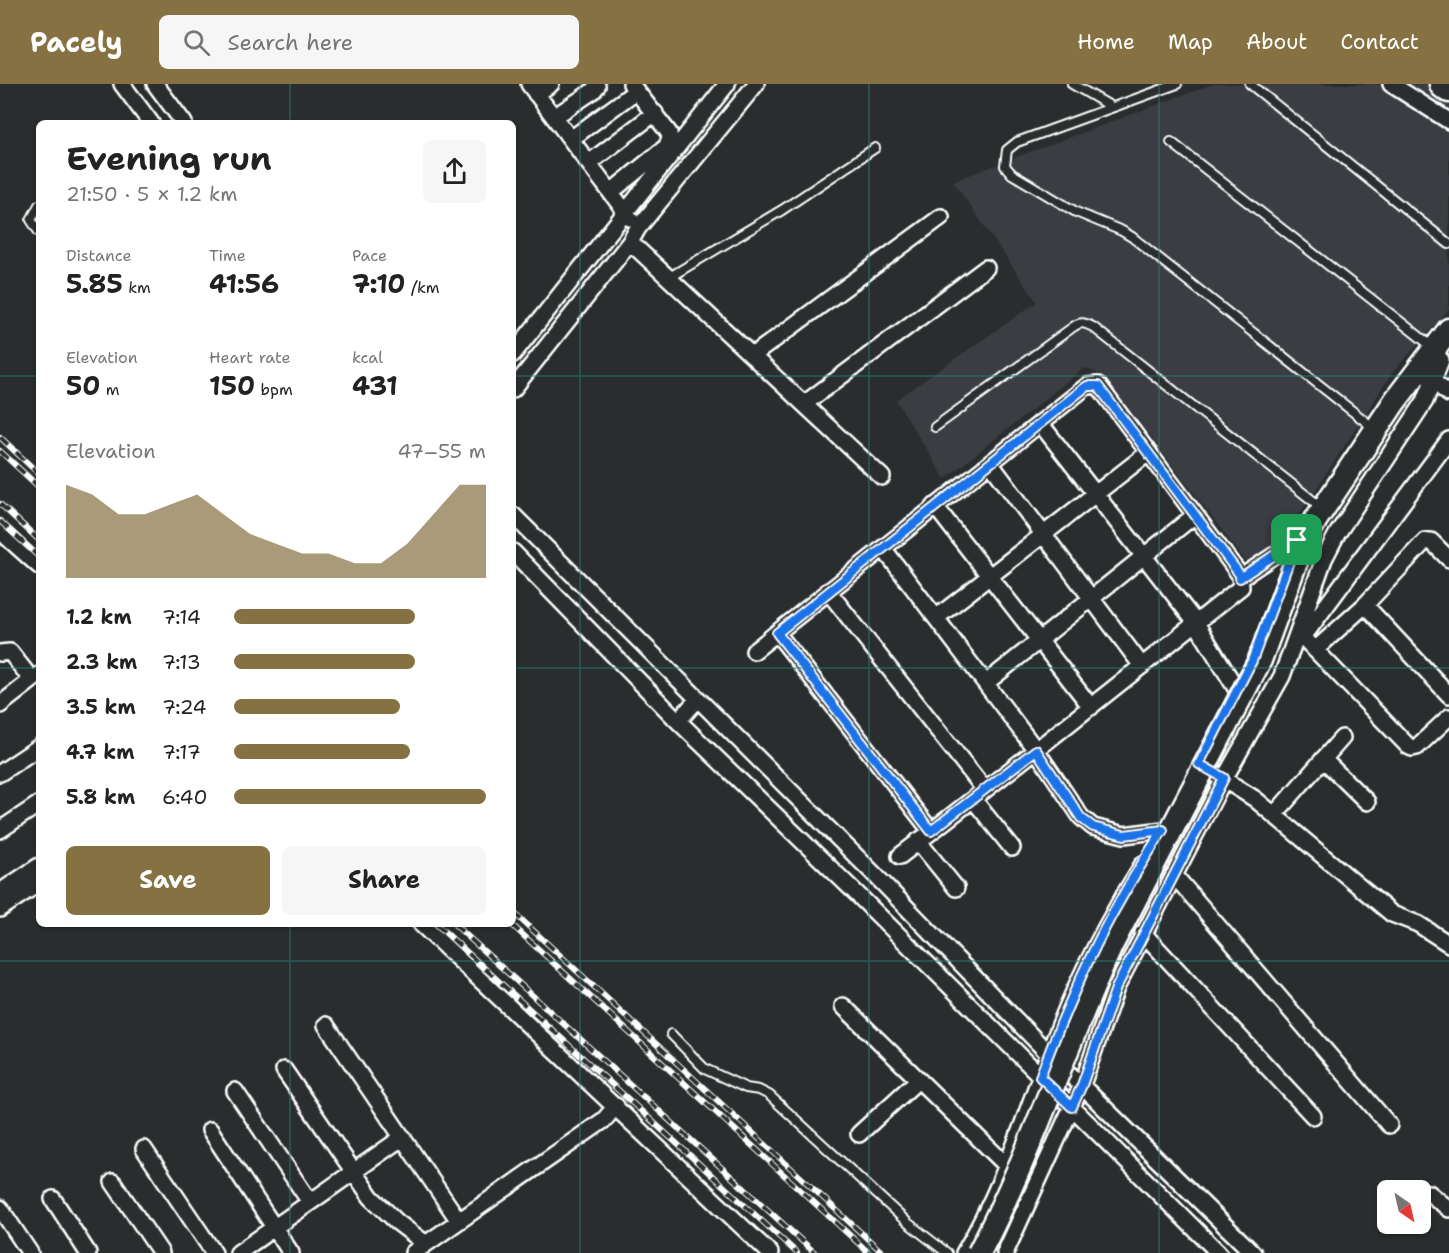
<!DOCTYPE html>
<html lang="en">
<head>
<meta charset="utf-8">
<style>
  :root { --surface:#fff; --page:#f6f6f6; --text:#222; --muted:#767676; --accent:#857141 }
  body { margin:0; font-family:"Shantell Sans",sans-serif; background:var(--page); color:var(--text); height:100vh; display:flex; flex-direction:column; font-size:22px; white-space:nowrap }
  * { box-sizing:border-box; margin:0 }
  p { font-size:20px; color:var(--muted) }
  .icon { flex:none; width:33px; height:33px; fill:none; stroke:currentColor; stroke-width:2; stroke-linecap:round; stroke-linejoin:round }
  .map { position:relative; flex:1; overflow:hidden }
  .details { position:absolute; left:36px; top:36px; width:480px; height:807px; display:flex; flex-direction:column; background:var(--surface); border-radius:9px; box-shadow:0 2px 4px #0004 }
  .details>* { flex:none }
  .needle { width:39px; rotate:146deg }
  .tools { position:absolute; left:1377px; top:1096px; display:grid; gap:12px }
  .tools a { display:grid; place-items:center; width:54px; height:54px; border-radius:9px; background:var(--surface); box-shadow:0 2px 4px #0004; font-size:30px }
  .pin { position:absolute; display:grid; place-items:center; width:51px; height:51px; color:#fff; margin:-26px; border-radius:12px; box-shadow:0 3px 9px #0006 }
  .round { display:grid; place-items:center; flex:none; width:63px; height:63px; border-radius:9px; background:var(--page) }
  .head { display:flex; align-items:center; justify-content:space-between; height:102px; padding:0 30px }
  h1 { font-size:33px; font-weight:700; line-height:45px }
  .stats { display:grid; grid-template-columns:repeat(3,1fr); gap:9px; height:102px; padding:6px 30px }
  .stats div { display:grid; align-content:center }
  .stats b { font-size:26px; font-weight:700 }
  .stats small { font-size:16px; font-weight:400 }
  .stats p { font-size:16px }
  .chart { height:168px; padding:12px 30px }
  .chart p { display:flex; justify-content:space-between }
  .chart svg { width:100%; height:108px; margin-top:6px; fill:var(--accent); opacity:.7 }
  .primary-button { display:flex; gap:12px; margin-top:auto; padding:12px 30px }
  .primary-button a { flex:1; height:69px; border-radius:9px; background:var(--accent); color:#fff; font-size:24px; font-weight:700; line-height:69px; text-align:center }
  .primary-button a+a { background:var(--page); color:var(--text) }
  ul { padding:0 30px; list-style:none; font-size:20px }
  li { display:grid; grid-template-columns:96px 72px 1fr; align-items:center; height:45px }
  li i { height:15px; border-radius:8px; background:var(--accent) }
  header { display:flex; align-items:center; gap:36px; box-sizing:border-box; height:84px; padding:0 30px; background:var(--accent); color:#fff }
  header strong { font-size:28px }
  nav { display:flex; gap:33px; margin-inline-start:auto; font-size:21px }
  .search { width:420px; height:54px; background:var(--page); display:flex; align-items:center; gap:15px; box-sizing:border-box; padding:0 21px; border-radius:9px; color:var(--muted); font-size:22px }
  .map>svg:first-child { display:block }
</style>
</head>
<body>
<header>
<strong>Pacely</strong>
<div class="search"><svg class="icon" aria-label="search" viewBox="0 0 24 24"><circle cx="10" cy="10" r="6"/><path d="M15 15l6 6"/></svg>Search here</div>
<nav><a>Home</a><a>Map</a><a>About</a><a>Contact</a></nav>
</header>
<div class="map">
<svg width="1449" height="1169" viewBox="0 0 1449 1169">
  <rect width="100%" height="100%" fill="#2a2d2e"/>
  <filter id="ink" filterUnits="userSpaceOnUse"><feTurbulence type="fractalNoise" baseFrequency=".0167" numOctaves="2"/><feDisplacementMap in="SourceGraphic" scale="12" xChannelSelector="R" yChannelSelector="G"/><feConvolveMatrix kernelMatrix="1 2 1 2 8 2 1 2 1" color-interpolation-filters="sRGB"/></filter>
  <g filter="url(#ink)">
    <path fill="#3b3d43" d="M 1213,0 L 1449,0 L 1449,225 L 1393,288 L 1286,451 L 1251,484 L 1104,292 L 1084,284 L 945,395 L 896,316 L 1037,218 L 953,97 Z"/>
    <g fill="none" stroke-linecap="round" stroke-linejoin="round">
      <defs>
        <path id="lane" d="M 1072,0 L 1112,23
          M 1177,0 L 1017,58 L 1007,66 L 1005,82 L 1012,90 L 1076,128 L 1122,147 L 1132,153 L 1370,341
          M 1250,0 L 1449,160
          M 1171,58 L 1434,264
          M 39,121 L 31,136 L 39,148
          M 668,194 L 782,126 L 875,64
          M 935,343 L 1073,243 C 1081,237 1085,239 1093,243 L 1317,420
          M 671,950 L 705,985 L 746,1004 L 759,1006 L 769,1011 L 908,1139 L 947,1169"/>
        <path id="street" d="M 122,0 L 151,39
          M 155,0 L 184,39
          M 529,0 L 630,134
          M 1391,0 L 1449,37
          M 536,10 L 551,0
          M 554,33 L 593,7 L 597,2 L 596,0
          M 571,55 L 636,7
          M 589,79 L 655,29
          M 611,108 L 666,63 L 670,56 L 669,49 L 631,0
          M 630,158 L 882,393
          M 513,270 L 727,0
          M 752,272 L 941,133
          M 1429,294 L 1449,310
          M 513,305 L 630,158 L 638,144 L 756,0
          M 804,320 L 986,184
          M 1040,339 L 1196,539 L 1237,606
          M 990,379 L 1142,582
          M 935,422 L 1091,623
          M 513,431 L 874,790 L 1045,966 L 1253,1169
          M 0,447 L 39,482
          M 883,464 L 1036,666 L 1081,733 L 1093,743 L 1124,751 L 1163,746
          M 513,468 L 678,637 L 854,807 L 1219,1169
          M 1240,494 L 1297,456
          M 828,507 L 985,706
          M 1365,521 L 1449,611
          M 936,534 L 1148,369
          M 1298,548 L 1408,662 L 1412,664 L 1417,663 L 1449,633
          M 777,549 L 931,747
          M 1303,553 L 1449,356
          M 1315,566 L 1365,521 L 1425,457 L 1431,457 L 1449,475
          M 754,567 L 1087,302 L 1098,301 L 1240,491 L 1241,503 L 1036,666 L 900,772
          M 0,569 L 10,568 L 32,596 L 39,591
          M 986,599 L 1195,431
          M 0,621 L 32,596
          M 678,637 L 698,615
          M 1323,675 L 1367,718
          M 0,689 L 39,663
          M 1217,691 L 1255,715 L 1392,830 L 1418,840 L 1449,860
          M 973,715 L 1012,764
          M 1274,731 L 1342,654
          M 0,746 L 39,720
          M 918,757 L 956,804
          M 1174,791 L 1389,1041
          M 0,808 L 39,782
          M 0,825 L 39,799
          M 421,840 L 770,1169
          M 1143,849 L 1313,1032
          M 843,922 L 1007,1082
          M 326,941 L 459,1137
          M 284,986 L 371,1113 L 397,1138 L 426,1160
          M 235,1007 L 310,1118
          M 210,1046 L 291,1169
          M 859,1050 L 918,996
          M 144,1065 L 214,1169
          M 113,1098 L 161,1169
          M 1429,1109 L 1449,1125
          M 53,1115 L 88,1169
          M 0,1124 L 30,1169
          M 238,1169 L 403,1053
          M 413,1169 L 604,1036 L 616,1022
          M 964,1169 C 1005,1101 1027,1024 1056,951 C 1079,891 1109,834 1143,780
          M 1005,1169 L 1082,1001 L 1116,904 L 1224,695 L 1282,592 L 1324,475 L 1337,450 L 1425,317 L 1441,276"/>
        <path id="secondary" d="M 1315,437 L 1395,317 L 1449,246"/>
        <path id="highway" d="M 1444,0 L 1449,4"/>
      </defs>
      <use href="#lane" stroke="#fff" stroke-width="12"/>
      <use href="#street" stroke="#fff" stroke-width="20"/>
      <use href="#secondary" stroke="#fff" stroke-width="27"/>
      <use href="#highway" stroke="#fff" stroke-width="33"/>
      <use href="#lane" stroke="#2a2d2e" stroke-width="8"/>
      <use href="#street" stroke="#2a2d2e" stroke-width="15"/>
      <use href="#secondary" stroke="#2a2d2e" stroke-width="22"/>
      <use href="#highway" stroke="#2a2d2e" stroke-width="28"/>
      <defs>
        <path id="rail" d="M 0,353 L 39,390
          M 0,367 L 39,403
          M 0,420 L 39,456
          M 0,437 L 39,473
          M 513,828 L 883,1169
          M 436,840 L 797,1169
          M 454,840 L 815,1169
          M 511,840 L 869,1169"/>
      </defs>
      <use href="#rail" stroke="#fff" stroke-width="6"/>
      <use href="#rail" stroke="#2a2d2e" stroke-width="4" stroke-dasharray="11" stroke-linecap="butt"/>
      <defs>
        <path id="secondary-bridge" d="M 979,1169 C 1031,1070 1065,962 1112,860 L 1260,576 L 1301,464 L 1315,437"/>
      </defs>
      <use href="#secondary-bridge" stroke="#fff" stroke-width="27" stroke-linecap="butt"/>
      <use href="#secondary-bridge" stroke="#2a2d2e" stroke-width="22"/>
    </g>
  </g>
  <g fill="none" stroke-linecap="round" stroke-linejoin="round" filter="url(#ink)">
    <defs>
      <path id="route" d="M 1087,302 L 1098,302 L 1240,491 L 1240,494 L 1297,456 L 1252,577 L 1199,680 L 1224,694 L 1116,904 L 1082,1001 L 1072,1023 L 1040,993 C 1063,931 1089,870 1122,813 C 1135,790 1149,768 1163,746 L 1124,751 L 1093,743 L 1081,734 L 1036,666 L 931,747 L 777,549 Z"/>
    </defs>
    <use href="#route" stroke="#fff" stroke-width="12"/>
    <use href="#route" stroke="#1a73e8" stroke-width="8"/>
  </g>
  <path fill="none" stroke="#27847c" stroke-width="1.5" stroke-opacity="0.55" d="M 290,0 L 290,39M 580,0 L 580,1169M 869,0 L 869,1169M 1159,0 L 1159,1169M 0,292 L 39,292M 513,292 L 1449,292M 0,584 L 39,584M 513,584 L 1449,584M 290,840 L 290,1169M 0,877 L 1449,877"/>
</svg>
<div class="tools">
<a><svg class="needle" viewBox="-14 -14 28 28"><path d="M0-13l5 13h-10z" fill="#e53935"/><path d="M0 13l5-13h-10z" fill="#767676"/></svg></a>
</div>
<div class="pin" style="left:1297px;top:456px;background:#1e9e55"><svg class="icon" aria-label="arrive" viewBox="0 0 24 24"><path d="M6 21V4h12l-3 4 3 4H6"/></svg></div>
<section class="details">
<div class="head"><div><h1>Evening run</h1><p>21:50 · 5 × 1.2 km</p></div><a class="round"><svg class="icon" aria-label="share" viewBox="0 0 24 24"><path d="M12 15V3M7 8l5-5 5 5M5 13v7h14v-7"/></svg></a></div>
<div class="stats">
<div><p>Distance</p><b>5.85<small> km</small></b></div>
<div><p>Time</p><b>41:56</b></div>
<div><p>Pace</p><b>7:10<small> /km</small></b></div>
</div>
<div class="stats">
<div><p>Elevation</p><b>50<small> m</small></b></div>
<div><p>Heart rate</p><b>150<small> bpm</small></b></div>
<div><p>kcal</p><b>431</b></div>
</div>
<div class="chart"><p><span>Elevation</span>47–55 m</p>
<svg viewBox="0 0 160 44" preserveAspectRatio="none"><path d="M0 44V6L10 10L20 18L30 18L40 14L50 10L60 18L70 26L80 30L90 34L100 34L110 38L120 38L130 30L140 18L150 6L160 6V44z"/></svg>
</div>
<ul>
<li><b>1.2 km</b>7:14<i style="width:72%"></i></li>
<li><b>2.3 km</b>7:13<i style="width:72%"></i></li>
<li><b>3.5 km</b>7:24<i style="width:66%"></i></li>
<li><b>4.7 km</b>7:17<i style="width:70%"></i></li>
<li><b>5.8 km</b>6:40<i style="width:100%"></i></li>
</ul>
<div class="primary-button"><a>Save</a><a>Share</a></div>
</section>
</div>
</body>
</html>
